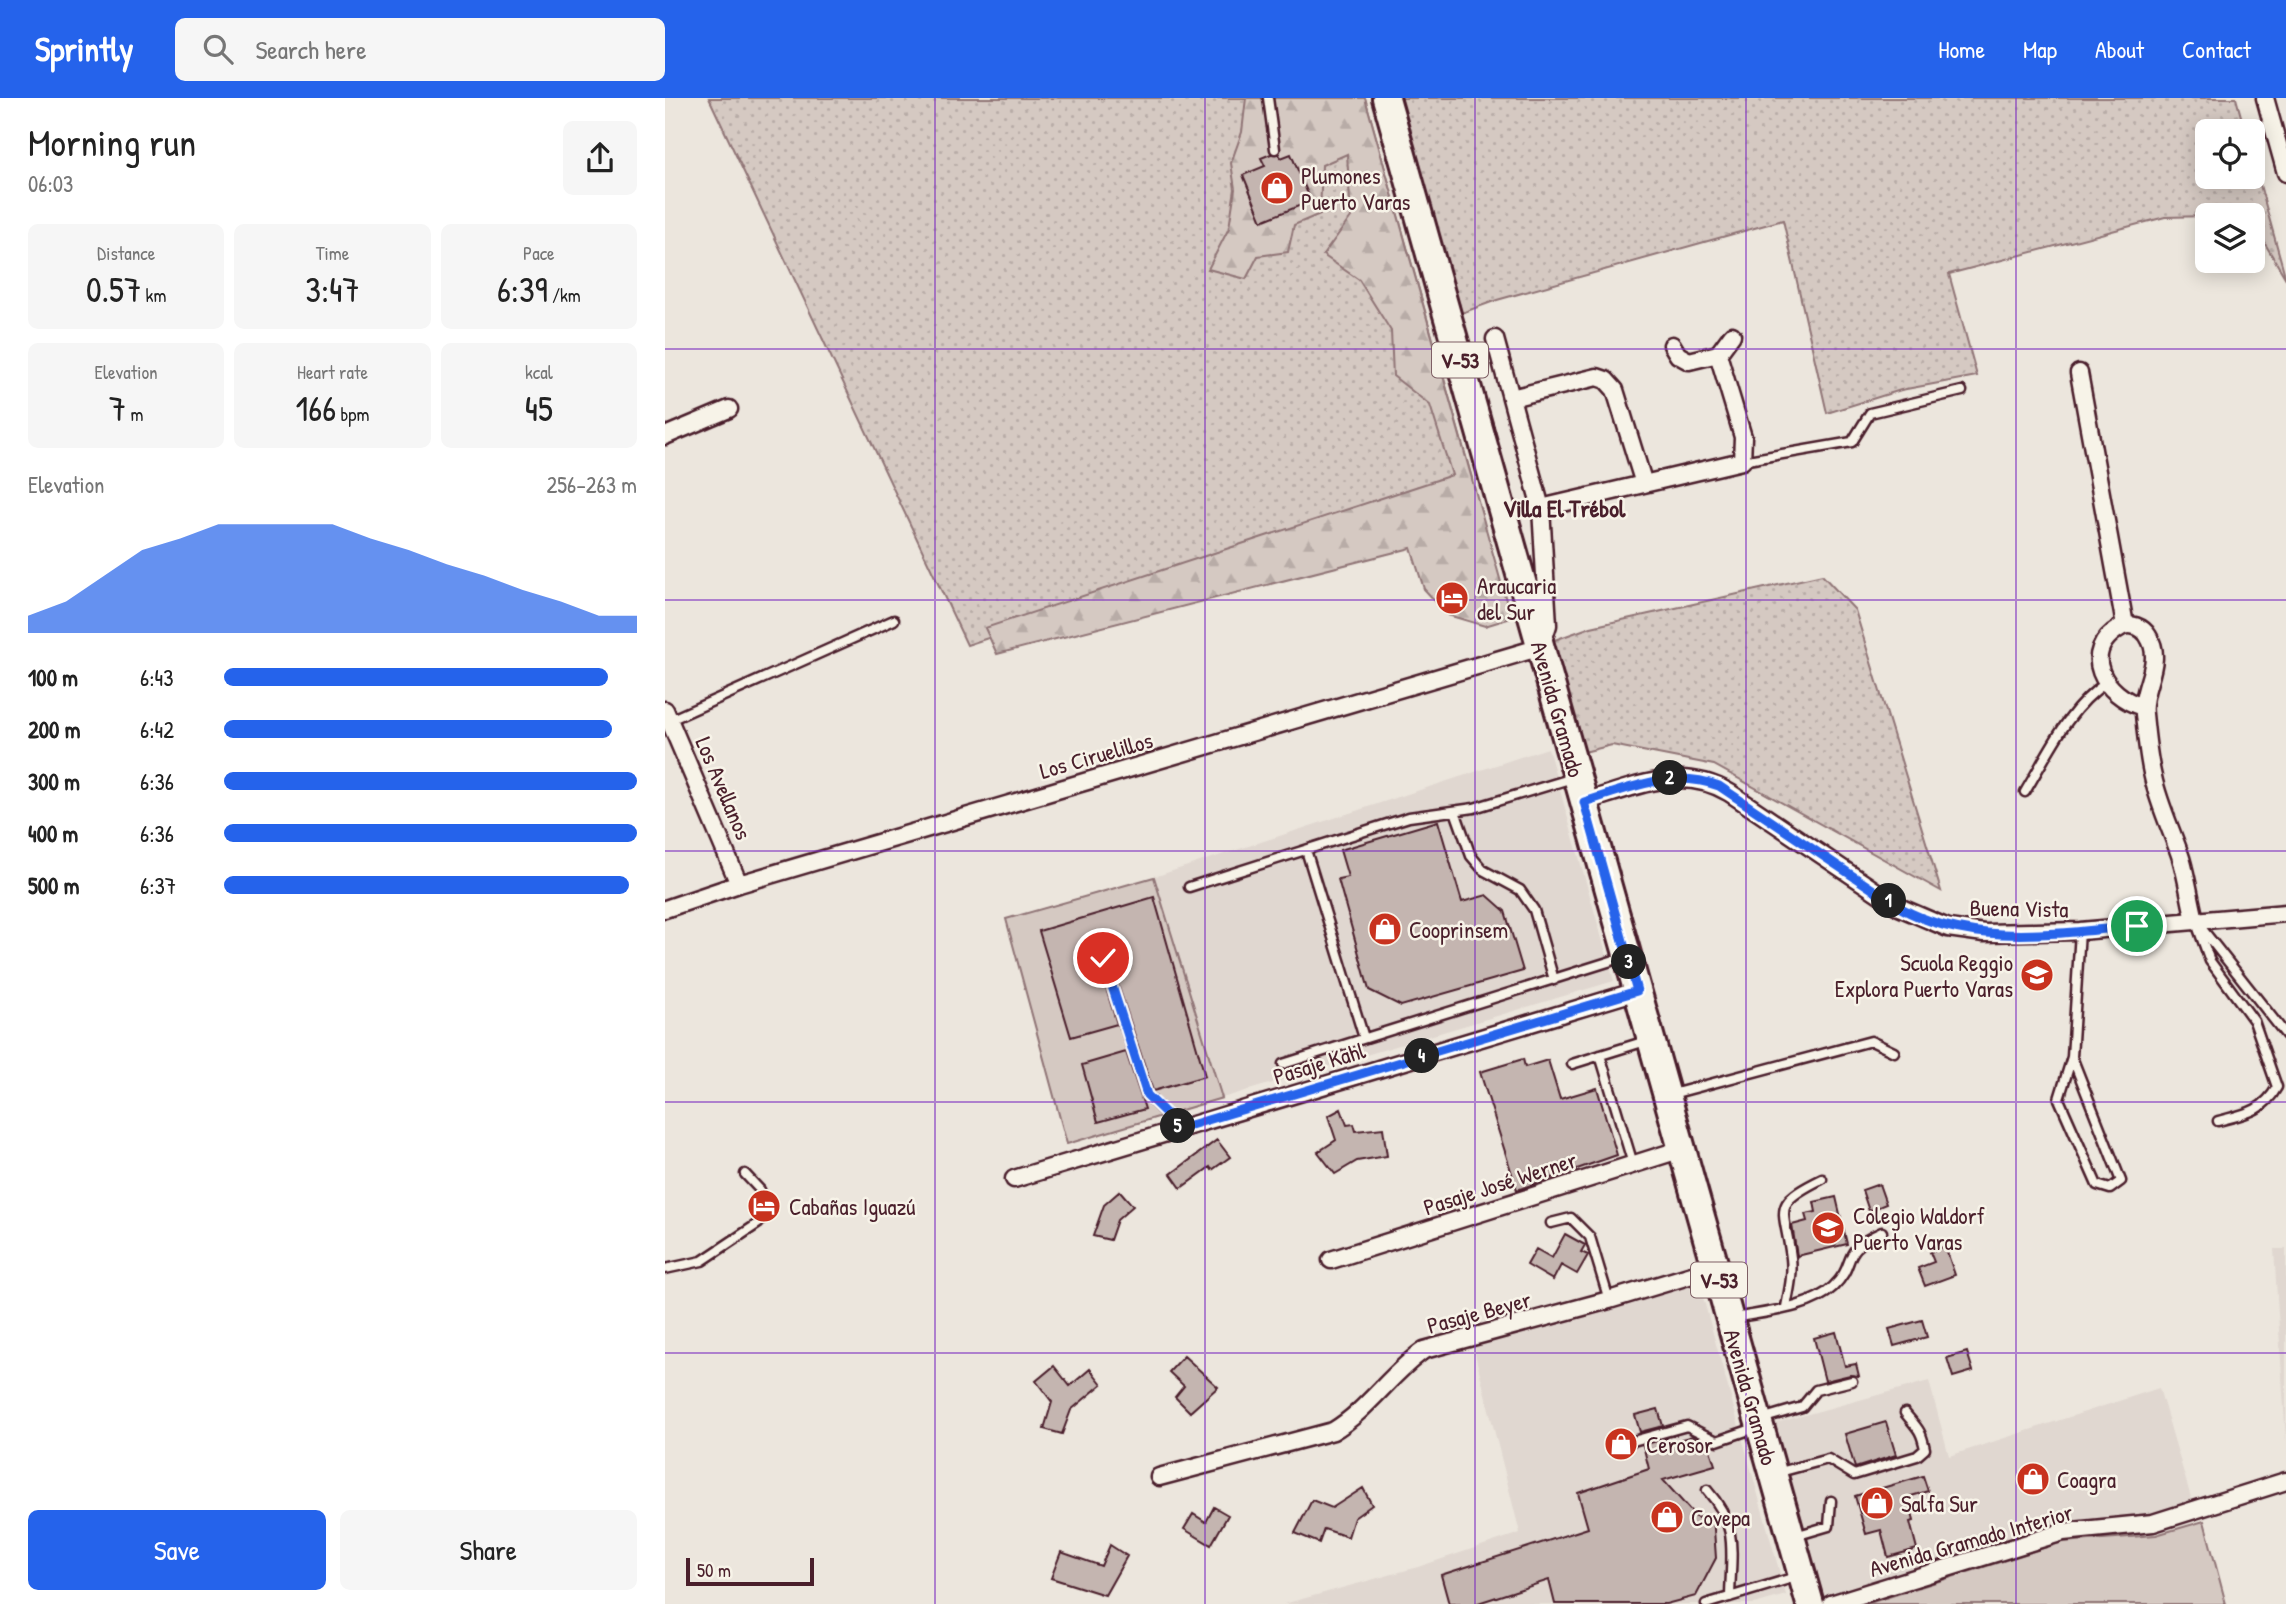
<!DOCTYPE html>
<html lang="en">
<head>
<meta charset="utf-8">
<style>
  :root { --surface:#fff; --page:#f6f6f6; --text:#222; --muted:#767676; --accent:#2563eb }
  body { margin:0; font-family:"Patrick Hand",sans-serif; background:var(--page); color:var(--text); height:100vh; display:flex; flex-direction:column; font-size:26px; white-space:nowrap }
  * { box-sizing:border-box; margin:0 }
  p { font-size:23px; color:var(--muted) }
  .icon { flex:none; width:38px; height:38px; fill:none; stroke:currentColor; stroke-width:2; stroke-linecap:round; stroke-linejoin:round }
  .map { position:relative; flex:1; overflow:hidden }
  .panel { display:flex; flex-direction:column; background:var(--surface); width:665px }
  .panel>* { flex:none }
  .fabs { position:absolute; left:1530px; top:21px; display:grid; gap:14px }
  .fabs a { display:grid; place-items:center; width:70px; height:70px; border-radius:10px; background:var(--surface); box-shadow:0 4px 18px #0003; font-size:35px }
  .scale { position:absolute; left:21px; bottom:18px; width:128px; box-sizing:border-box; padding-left:7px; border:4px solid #4a1f2b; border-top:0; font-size:19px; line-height:24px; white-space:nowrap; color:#4a1f2b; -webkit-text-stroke:5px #f7f3e8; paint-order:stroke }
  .pin { position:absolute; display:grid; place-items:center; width:60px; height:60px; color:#fff; margin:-30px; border:4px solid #fff; border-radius:50%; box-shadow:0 2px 7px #0007 }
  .km { position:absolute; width:35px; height:35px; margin:-18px; border-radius:50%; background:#222; color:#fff; font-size:19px; line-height:35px; text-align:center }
  .round { display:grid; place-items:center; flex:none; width:74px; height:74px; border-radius:10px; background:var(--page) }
  .headline { display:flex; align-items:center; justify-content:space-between; height:119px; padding:0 28px }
  h1 { font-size:38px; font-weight:600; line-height:52px }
  .figures { display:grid; grid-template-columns:repeat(3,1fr); gap:10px; height:119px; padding:7px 28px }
  .figures div { display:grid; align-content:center; border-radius:10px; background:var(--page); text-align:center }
  .figures b { font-size:35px; font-weight:600 }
  .figures small { font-size:19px; font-weight:400 }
  .figures p { font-size:19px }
  .chart { height:196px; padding:14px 28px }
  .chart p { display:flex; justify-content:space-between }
  .chart svg { width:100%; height:126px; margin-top:7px; fill:var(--accent); opacity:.7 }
  .button { display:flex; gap:14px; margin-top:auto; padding:14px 28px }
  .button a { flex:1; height:80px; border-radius:10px; background:var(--accent); color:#fff; font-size:28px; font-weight:600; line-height:80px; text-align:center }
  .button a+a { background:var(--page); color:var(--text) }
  ul { padding:0 28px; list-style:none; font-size:23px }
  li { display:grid; grid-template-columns:112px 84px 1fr; align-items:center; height:52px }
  li i { height:18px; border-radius:9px; background:var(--accent) }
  header { display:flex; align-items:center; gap:42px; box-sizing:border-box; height:98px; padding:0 35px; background:var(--accent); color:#fff }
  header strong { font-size:33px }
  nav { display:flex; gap:38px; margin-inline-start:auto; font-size:24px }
  .search { width:490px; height:63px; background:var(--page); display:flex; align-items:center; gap:18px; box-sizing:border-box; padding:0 24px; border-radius:10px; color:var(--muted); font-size:26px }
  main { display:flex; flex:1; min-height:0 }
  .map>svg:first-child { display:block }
</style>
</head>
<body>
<header>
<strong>Sprintly</strong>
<div class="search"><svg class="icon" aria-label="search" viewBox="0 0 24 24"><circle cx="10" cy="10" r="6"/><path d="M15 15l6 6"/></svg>Search here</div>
<nav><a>Home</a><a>Map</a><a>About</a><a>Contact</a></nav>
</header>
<main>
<section class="panel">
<div class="headline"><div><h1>Morning run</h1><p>06:03</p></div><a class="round"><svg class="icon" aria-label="share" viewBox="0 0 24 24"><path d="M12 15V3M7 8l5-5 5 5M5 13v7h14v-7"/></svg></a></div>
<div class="figures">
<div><p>Distance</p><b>0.57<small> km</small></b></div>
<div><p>Time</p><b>3:47</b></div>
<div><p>Pace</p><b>6:39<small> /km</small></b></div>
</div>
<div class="figures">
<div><p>Elevation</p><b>7<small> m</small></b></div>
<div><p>Heart rate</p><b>166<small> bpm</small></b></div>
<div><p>kcal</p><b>45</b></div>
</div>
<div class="chart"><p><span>Elevation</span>256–263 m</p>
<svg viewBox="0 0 160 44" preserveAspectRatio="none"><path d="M0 44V38L10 33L20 24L30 15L40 11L50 6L60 6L70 6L80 6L90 11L100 15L110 20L120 24L130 29L140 33L150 38L160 38V44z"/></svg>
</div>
<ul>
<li><b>100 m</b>6:43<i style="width:93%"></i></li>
<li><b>200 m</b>6:42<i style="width:94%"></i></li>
<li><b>300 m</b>6:36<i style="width:100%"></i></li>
<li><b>400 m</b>6:36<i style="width:100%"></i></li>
<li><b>500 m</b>6:37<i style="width:98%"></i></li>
</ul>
<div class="button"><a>Save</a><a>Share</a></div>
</section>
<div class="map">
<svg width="1621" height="1506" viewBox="0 0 1621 1506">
  <defs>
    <pattern id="grass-dots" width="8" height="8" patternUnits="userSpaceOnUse" patternTransform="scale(1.75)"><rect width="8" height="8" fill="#d5c9c2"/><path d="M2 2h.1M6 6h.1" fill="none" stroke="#b8aca7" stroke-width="1.8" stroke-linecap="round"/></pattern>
    <pattern id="forest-firs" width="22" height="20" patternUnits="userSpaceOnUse" patternTransform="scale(1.75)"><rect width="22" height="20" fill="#d5c9c2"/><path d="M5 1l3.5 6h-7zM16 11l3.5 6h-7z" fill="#b8aca7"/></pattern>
  </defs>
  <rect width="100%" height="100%" fill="#ece6dd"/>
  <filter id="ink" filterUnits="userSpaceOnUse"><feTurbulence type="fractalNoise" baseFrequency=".0143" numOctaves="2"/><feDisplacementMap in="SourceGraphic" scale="14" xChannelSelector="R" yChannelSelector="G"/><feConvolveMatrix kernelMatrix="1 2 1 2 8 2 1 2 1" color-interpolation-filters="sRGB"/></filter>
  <g filter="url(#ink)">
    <path fill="#e0d7d0" d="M 883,650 L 949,883 L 557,1000 L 489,779 Z
      M 1609,1151 L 1621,1151 L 1621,1343 Z
      M 1032,1178 L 1121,1497 L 1089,1506 L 619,1506 L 753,1469 L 855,1435 L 806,1240 Z
      M 1264,1283 L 1284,1358 L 1494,1290 L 1527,1403 L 1490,1417 L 1394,1428 L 1154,1504 L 1103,1327 Z"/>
    <path fill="url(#grass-dots)" stroke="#907476" stroke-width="2" d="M 44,0 L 700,0 L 807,380 L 302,547 Z
      M 731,0 L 1571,0 L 1580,33 L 1542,33 L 1542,79 L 1587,79 L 1587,58 L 1621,181 L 1587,124 L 1587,117 L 1500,119 L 1284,176 L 1312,278 L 1236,292 L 1162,315 L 1118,122 L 832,202 L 794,216 Z
      M 1157,477 L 1190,512 L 1276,793 L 1049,667 L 947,647 L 915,655 L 884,544 L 926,529 Z"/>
    <path fill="url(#forest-firs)" stroke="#907476" stroke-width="2" d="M 581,0 L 700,0 L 846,520 L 820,528 L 783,517 L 759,491 L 746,450 L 332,556 L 320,530 L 787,377 L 765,307 L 728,278 L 726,233 L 694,182 L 658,157 L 686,119 L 682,56 L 657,67 L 655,116 L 629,127 L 623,154 L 593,158 L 581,181 L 543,171 L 564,130 L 570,91 L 566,65 L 577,34 Z"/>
    <path fill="#d5c9c2" stroke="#907476" stroke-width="2" d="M 489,779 L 557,1000 L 402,1046 L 341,821 Z
      M 1539,1423 L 1561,1506 L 1201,1506 L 1398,1444 L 1491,1437 Z"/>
    <path fill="#c4b5b0" stroke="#4a1f2b" stroke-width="2" d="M 606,56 L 614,56 L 616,60 L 626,56 L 646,103 L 597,123 L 578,77 L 600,68 L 596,60 Z
      M 773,723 L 797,804 L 822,797 L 840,813 L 858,873 L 736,908 L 704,892 L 673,781 L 683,779 L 675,752 Z
      M 489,799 L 540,978 L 488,993 L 443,856 L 435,854 L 432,861 L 452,926 L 406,939 L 374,833 Z
      M 461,954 L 480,1011 L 433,1024 L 417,967 Z
      M 858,961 L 860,969 L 883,962 L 895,1001 L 932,990 L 952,1057 L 852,1092 L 815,974 Z
      M 676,1011 L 682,1027 L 689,1026 L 691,1033 L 718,1030 L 722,1058 L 692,1063 L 670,1076 L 653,1054 L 671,1042 L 663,1018 Z
      M 552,1042 L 565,1059 L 547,1072 L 545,1069 L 516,1090 L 506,1076 Z
      M 1214,1086 L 1221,1106 L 1204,1113 L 1197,1092 Z
      M 455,1093 L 468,1108 L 452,1122 L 445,1142 L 428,1138 L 439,1107 Z
      M 1171,1099 L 1182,1146 L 1132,1158 L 1127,1127 L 1142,1123 L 1140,1116 L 1151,1114 L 1149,1104 Z
      M 900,1136 L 920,1147 L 916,1154 L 923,1157 L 912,1176 L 896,1167 L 888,1182 L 862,1167 L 871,1151 L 887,1160 Z
      M 1280,1148 L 1290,1177 L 1260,1188 L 1253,1170 L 1269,1164 L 1265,1154 Z
      M 1257,1222 L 1262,1239 L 1229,1248 L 1224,1231 Z
      M 1171,1234 L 1180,1268 L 1191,1266 L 1194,1278 L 1185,1277 L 1160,1283 L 1149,1240 Z
      M 1302,1254 L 1308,1273 L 1288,1279 L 1282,1260 Z
      M 519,1258 L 553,1289 L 525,1314 L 510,1299 L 519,1288 L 504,1274 Z
      M 389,1268 L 405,1288 L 425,1271 L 437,1286 L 406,1312 L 397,1336 L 379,1331 L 387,1304 L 371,1283 Z
      M 993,1311 L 998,1328 L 975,1334 L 970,1317 Z
      M 1221,1324 L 1231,1357 L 1190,1370 L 1180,1336 Z
      M 1027,1338 L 1037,1346 L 1043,1346 L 1050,1367 L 998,1382 L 1032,1420 L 1048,1417 L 1051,1460 L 1031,1498 L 1001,1506 L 890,1506 L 884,1482 L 810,1506 L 784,1506 L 776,1477 L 923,1430 L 913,1395 L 984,1371 L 978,1347 L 1002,1340 L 1003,1345 Z
      M 1258,1378 L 1263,1393 L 1243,1399 L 1249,1423 L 1245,1424 L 1252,1451 L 1223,1459 L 1216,1432 L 1201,1436 L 1190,1398 Z
      M 698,1390 L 707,1407 L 689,1420 L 683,1439 L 659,1431 L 654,1445 L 630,1435 L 647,1402 L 667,1410 Z
      M 549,1409 L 563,1417 L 546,1447 L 519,1431 L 528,1416 L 541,1424 Z
      M 445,1447 L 462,1458 L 440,1497 L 386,1480 L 396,1454 L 436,1468 Z"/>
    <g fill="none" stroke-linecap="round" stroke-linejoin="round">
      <defs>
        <path id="lane" d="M 603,0 L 610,51
          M 1077,363 L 1187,344 L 1205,315 L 1297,293
          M 5,622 L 229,522
          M 1360,694 C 1383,656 1403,610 1441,585
          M 790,713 L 806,758 L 818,772 L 855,792 L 869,812 L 889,882
          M 641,752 L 699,940
          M 524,789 L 744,719 L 809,710 L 908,680
          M 1530,822 L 1545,863 L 1589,923 L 1612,989 C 1598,1014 1580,1016 1553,1023
          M 1534,827 L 1621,937
          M 438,860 L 482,997 L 515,1030
          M 935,957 L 968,1066
          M 1407,959 L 1456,1083 L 1445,1091 L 1432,1087 L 1394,1001 L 1407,959 L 1415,833
          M 618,966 L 959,859
          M 907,966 L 984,942
          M 1007,996 L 1206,943 L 1229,954
          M 886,1125 L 906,1120 L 925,1139 L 944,1202
          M 0,1171 L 37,1163 L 94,1125 L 95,1092 L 80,1076
          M 1121,1209 C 1124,1193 1128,1177 1126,1160 C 1120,1110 1104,1107 1157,1081
          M 1069,1220 C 1099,1214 1145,1211 1168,1189 C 1194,1164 1172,1154 1217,1134
          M 1096,1321 L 1137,1309 L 1151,1292 L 1187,1283
          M 968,1343 L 1022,1328 L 1052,1343 L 1090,1330
          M 1111,1375 L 1163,1361 L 1189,1377 L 1252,1358 L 1260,1351 C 1256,1331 1252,1330 1240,1315
          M 1042,1392 C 1074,1428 1066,1453 1065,1499
          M 1130,1438 L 1164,1428 L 1166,1403
          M 1041,1506 L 1134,1478"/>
        <path id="street" d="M 1600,0 L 1621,75
          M 1007,247 L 1013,257 L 1024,263 L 1053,256 L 1067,237
          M 1414,275 L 1460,527
          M 846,300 L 932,279 L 941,282 L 950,292 L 979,386
          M 0,338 L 64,311
          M 876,410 L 1077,363 L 1078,339 L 1053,256
          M 1478,609 C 1439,598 1413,554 1456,529 C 1465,524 1478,529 1483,538 C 1500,564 1475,590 1479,616 C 1481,637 1483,659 1488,679 C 1494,707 1507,733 1516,760 C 1522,780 1525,802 1530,822
          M 0,612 L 74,786
          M 919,704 C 969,689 1016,666 1065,695 L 1234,809 L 1283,830 L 1319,835 L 1415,833 L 1621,815
          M 0,811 L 74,786 L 876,549 L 883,527 L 876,410 L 830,241
          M 349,1081 L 972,893
          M 666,1162 L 1017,1051
          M 494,1379 L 668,1333 C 703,1312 725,1276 759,1252 L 944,1202 L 1050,1170
          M 1166,1506 L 1398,1434 L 1488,1425 L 1621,1383"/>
        <path id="primary" d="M 721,0 L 1145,1506"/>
      </defs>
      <use href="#lane" stroke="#4a1f2b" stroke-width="13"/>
      <use href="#street" stroke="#4a1f2b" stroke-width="21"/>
      <use href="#primary" stroke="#4a1f2b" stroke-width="32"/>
      <use href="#lane" stroke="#f7f3e8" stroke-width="8"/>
      <use href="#street" stroke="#f7f3e8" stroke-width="16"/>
      <use href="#primary" stroke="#f7f3e8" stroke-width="26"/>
    </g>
  </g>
  <g fill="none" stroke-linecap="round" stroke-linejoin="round" filter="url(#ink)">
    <defs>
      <path id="route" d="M 438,860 L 482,997 L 516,1030 L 972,893 L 919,704 C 965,690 1007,670 1054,688 L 1234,809 C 1306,850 1393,835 1472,828"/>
    </defs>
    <use href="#route" stroke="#fff" stroke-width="14"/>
    <use href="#route" stroke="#2563eb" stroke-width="9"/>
  </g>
  <path fill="none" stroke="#7b2cbf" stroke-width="2" stroke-opacity="0.55" d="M 270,0 L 270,1506M 540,0 L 540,1506M 810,0 L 810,1506M 1081,0 L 1081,1506M 1351,0 L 1351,1506M 0,251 L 1621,251M 0,502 L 1621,502M 0,753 L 1621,753M 0,1004 L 1621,1004M 0,1255 L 1621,1255"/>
  <defs>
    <symbol id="shop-disc" viewBox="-11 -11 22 22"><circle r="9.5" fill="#c8321e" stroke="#f7f3e8"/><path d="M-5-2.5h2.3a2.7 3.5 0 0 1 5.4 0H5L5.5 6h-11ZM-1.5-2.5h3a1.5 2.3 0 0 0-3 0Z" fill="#fff"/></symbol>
    <symbol id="hotel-disc" viewBox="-11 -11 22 22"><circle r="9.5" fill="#c8321e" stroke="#f7f3e8"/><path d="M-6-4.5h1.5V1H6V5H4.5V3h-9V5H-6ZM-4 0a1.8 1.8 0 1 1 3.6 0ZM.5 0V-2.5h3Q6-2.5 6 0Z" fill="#fff"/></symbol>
    <symbol id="school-disc" viewBox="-11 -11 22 22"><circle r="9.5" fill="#c8321e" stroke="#f7f3e8"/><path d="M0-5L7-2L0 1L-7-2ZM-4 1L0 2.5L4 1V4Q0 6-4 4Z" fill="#fff"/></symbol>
  </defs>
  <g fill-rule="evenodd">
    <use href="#shop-disc" x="593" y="71" width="38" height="38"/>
    <use href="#hotel-disc" x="768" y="481" width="38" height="38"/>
    <use href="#shop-disc" x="701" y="812" width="38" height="38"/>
    <use href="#school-disc" x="1353" y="858" width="38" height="38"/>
    <use href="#hotel-disc" x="80" y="1089" width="38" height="38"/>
    <use href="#school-disc" x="1144" y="1111" width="38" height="38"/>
    <use href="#shop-disc" x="937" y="1327" width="38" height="38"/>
    <use href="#shop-disc" x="1349" y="1362" width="38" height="38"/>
    <use href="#shop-disc" x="1193" y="1386" width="38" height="38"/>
    <use href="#shop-disc" x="983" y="1400" width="38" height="38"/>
  </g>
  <g text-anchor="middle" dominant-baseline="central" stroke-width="5" stroke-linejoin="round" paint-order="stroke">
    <g fill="#f7f3e8" stroke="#7e5f64" stroke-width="2">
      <rect x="767" y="244.5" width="56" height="35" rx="5"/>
      <rect x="1026" y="1164.5" width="56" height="35" rx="5"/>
    </g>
    <g font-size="21" font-weight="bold" fill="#4a1f2b">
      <text x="795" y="262">V-53</text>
      <text x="1054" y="1182">V-53</text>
    </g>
    <g font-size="23" fill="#4a1f2b" stroke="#f7f3e8" text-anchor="start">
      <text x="636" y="77">Plumones<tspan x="636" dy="26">Puerto Varas</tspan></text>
      <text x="812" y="487">Araucaria<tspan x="812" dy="26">del Sur</tspan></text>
      <text x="744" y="831">Cooprinsem</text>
      <text x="1348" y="864" text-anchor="end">Scuola Reggio<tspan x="1348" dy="26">Explora Puerto Varas</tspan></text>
      <text x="124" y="1108">Cabañas Iguazú</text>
      <text x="1188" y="1117">Colegio Waldorf<tspan x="1188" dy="26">Puerto Varas</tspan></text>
      <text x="981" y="1346">Cerosor</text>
      <text x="1392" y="1381">Coagra</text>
      <text x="1236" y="1405">Salfa Sur</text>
      <text x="1026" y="1419">Covepa</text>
    </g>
    <g font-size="23" fill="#4a1f2b" stroke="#f7f3e8">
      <text transform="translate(893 611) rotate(74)">Avenida Gramado</text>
      <text transform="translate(431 657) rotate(-16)">Los Ciruelillos</text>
      <text transform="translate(59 690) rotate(67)">Los Avellanos</text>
      <text transform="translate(1354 810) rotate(1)">Buena Vista</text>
      <text transform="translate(654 965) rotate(-17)">Pasaje Kahl</text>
      <text transform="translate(835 1085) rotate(-18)">Pasaje José Werner</text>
      <text transform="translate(814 1214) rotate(-15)">Pasaje Beyer</text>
      <text transform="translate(1086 1299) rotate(74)">Avenida Gramado</text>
      <text transform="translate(1306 1442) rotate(-16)">Avenida Gramado Interior</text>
    </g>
    <g font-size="24" font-weight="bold" fill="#4a1f2b" stroke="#f7f3e8">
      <text x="899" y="410">Villa El Trébol</text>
    </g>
  </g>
</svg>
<div class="fabs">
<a><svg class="icon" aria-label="locate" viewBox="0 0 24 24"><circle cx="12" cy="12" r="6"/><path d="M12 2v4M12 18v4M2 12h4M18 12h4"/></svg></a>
<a><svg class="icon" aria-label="layers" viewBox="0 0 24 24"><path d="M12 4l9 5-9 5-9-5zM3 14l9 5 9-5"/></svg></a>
</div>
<div class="scale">50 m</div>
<div class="pin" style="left:1472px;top:828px;background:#1e9e55"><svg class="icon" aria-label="arrive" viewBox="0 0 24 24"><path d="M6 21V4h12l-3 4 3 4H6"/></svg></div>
<div class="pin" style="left:438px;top:860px;background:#d93025"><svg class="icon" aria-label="check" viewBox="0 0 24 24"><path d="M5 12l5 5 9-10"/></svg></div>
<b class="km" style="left:1224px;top:803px">1</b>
<b class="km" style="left:1005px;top:680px">2</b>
<b class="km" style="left:964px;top:864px">3</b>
<b class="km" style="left:757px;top:958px">4</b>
<b class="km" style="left:513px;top:1028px">5</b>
</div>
</main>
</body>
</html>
